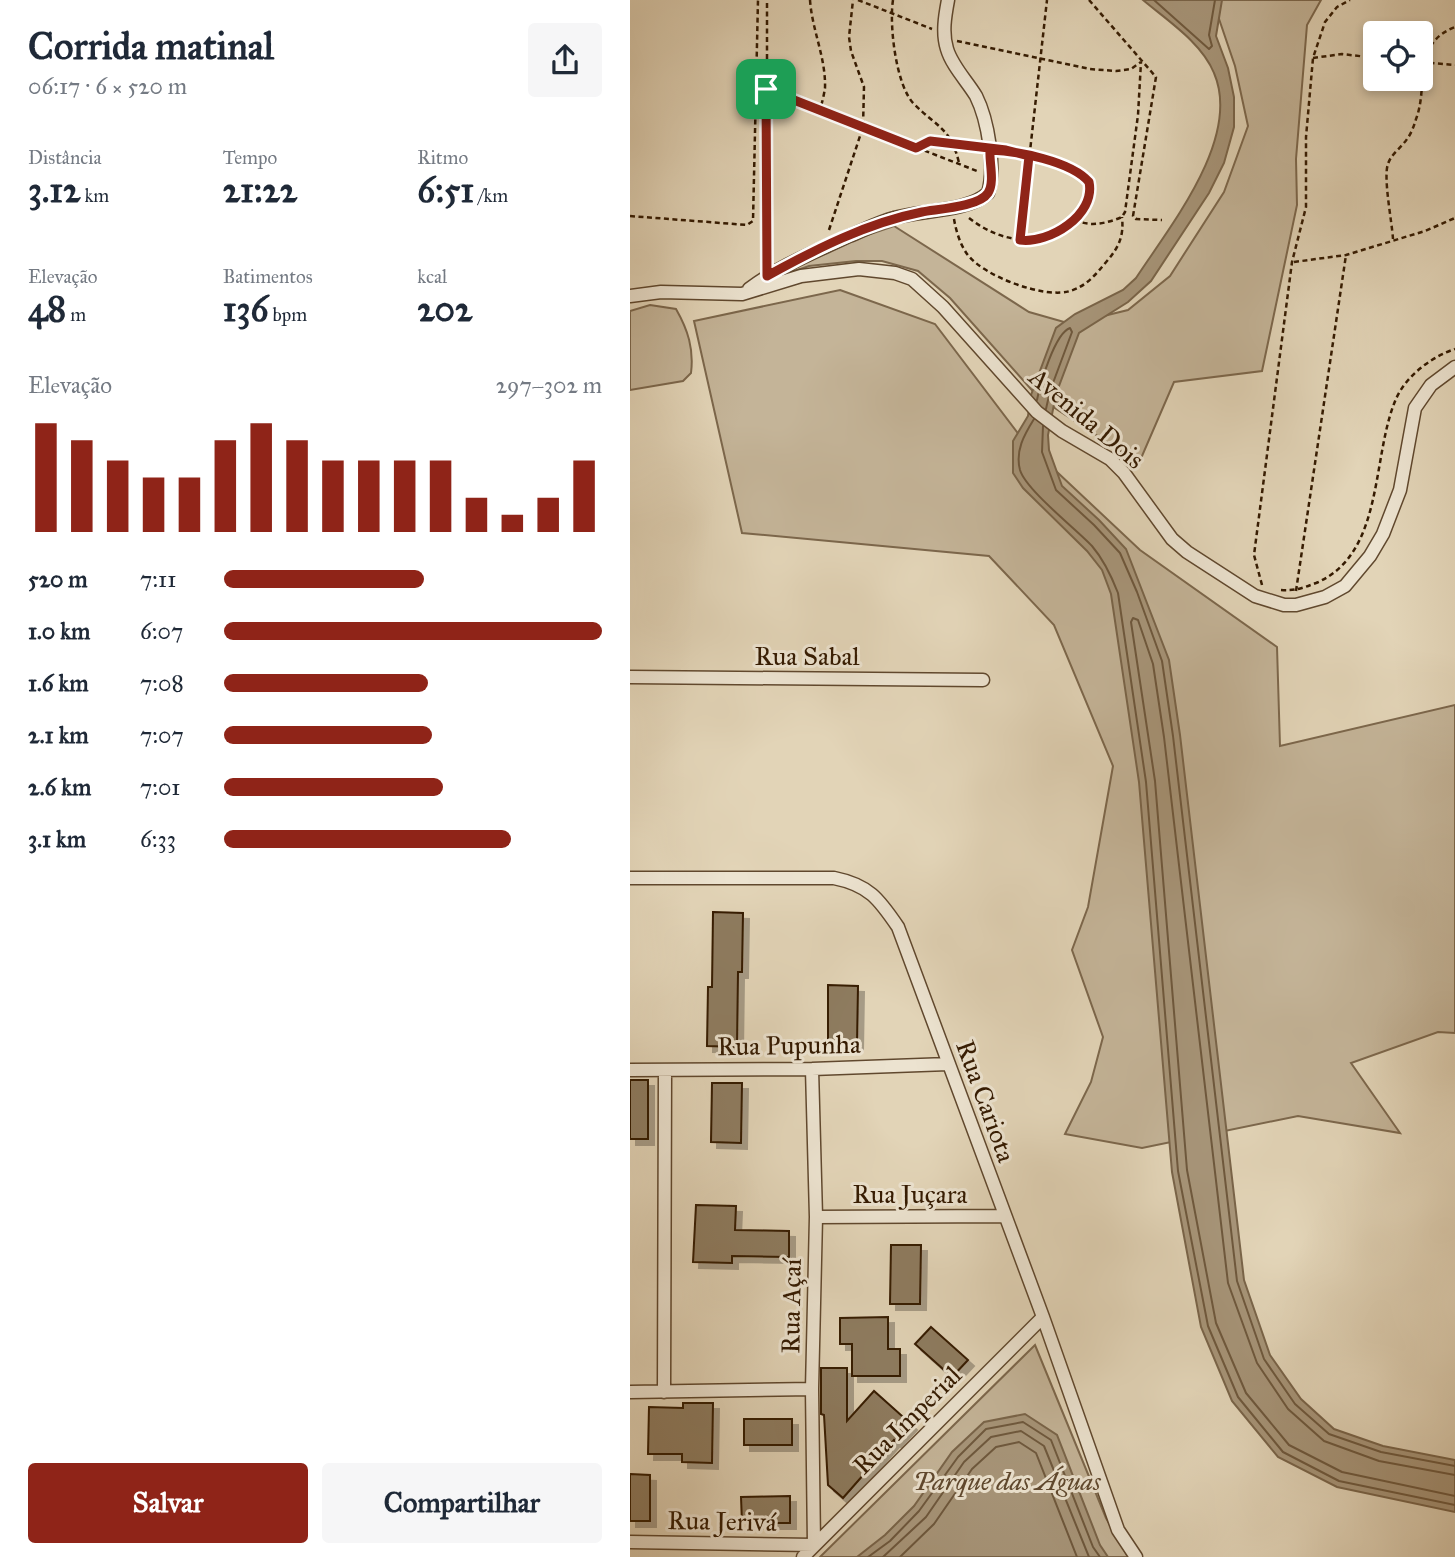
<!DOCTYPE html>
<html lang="pt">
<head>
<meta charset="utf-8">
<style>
  :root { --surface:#fff; --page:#f6f6f7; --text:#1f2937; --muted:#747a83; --accent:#8f2418 }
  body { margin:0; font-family:"IM FELL Great Primer",serif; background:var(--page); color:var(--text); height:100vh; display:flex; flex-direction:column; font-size:26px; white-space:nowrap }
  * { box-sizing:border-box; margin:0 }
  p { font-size:23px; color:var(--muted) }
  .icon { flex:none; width:38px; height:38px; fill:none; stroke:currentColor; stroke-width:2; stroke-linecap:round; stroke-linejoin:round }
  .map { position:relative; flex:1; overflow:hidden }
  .drawer { display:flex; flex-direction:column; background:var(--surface); width:630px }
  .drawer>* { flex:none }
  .tools { position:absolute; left:733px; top:21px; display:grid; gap:14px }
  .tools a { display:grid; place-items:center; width:70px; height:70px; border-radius:7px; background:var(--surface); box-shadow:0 4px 10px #0003; font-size:35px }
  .pin { position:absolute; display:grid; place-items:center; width:60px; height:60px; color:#fff; margin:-30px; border-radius:14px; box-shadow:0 4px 10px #0006 }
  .round { display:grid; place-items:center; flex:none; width:74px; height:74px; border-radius:7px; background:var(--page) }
  .overview { display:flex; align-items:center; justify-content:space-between; height:119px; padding:0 28px }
  h1 { font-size:38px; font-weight:700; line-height:52px }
  .stats { display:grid; grid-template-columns:repeat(3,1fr); gap:10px; height:119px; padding:7px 28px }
  .stats div { display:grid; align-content:center }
  .stats b { font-size:35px; font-weight:700 }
  .stats small { font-size:19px; font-weight:400 }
  .stats p { font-size:19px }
  .chart { height:196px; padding:14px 28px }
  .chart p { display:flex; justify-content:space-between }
  .chart svg { width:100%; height:126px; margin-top:7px; stroke:var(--accent); stroke-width:6 }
  .primary-button { display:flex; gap:14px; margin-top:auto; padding:14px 28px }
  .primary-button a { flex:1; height:80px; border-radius:7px; background:var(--accent); color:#fff; font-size:28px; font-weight:700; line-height:80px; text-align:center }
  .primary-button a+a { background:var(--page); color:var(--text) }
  ul { padding:0 28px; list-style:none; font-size:23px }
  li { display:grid; grid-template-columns:112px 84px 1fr; align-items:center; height:52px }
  li i { height:18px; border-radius:9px; background:var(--accent) }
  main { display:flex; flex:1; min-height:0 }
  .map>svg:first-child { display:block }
</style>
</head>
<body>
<main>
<section class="drawer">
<div class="overview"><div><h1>Corrida matinal</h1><p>06:17 · 6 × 520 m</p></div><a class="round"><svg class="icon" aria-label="share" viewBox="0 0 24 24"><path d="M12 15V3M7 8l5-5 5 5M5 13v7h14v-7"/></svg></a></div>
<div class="stats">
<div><p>Distância</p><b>3.12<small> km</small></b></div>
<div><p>Tempo</p><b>21:22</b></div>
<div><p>Ritmo</p><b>6:51<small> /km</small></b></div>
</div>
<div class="stats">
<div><p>Elevação</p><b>48<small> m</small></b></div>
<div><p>Batimentos</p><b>136<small> bpm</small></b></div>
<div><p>kcal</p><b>202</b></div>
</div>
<div class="chart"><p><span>Elevação</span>297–302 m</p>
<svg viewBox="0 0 160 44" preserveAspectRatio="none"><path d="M5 44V6M15 44V12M25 44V19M35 44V25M45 44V25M55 44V12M65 44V6M75 44V12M85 44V19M95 44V19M105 44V19M115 44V19M125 44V32M135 44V38M145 44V32M155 44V19"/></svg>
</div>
<ul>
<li><b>520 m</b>7:11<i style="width:53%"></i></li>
<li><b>1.0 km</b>6:07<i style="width:100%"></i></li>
<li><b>1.6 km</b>7:08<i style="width:54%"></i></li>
<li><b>2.1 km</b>7:07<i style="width:55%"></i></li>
<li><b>2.6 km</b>7:01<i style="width:58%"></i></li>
<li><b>3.1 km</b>6:33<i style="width:76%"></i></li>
</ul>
<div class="primary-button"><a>Salvar</a><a>Compartilhar</a></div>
</section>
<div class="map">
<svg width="825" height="1557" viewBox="0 0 825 1557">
  <defs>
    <filter id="shadow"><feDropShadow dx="6" dy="6" stdDeviation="0" flood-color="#0004"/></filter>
  </defs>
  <rect width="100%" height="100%" fill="#e2d4b7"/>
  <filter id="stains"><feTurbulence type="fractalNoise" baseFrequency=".00286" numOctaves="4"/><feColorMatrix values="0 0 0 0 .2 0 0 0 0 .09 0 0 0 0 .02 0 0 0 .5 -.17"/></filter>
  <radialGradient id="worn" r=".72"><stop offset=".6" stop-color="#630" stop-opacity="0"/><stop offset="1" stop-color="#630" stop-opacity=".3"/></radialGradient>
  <path fill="#c4b498" stroke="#7c674c" stroke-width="2" d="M 574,0 L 691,0 L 677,25 L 666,159 L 667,205 L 632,371 L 544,382 L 509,463 L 408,397 L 320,298 L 288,271 L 252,261 L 226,261 L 179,266 L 133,282 L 211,244 L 264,226 L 399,312 L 441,324 L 498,310 L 540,276 L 594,192 L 618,126 L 605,66 L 588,16 Z
    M 210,290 L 305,324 L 393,440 L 510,550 L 647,647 L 650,746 L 825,705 L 825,1033 L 808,1032 L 721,1063 L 770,1133 L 668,1116 L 512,1148 L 435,1134 L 461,1082 L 473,1037 L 442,950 L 458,907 L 483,766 L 424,625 L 359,556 L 112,533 L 64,321 Z
    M 20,305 L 46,309 C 58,330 64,349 61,373 L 53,381 L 0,390 L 0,311 Z
    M 405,1345 L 476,1518 L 498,1557 L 190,1557 Z"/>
  <path fill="#a79579" stroke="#796449" stroke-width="2" d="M 513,0 L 592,0 L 586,36 L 598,68 L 604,97 L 604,127 L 594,163 L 579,193 L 521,281 L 498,302 L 449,333 L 426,394 L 418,435 L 419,450 L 432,486 L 469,520 L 496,549 L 539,660 L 550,735 L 614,1280 L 640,1355 L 671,1399 L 704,1429 L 753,1446 L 825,1460 L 825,1512 L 707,1487 L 648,1457 L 602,1401 L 571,1327 L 542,1172 L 509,782 L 481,594 L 472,570 L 457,551 L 393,488 L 383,473 L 383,441 L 398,416 L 401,395 L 426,328 L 445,314 L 493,290 L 506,278 C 540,226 612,138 584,73 C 572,43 538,21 513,0 Z
    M 395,1414 L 427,1435 L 470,1545 L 478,1557 L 227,1557 L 255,1535 L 284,1506 L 322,1452 L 354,1422 Z"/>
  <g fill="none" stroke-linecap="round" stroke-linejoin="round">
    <path stroke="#6e583d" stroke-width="2" d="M 524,0 L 579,49 L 582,46 L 579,35 L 585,0
      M 407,400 C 410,384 425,333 440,328 L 442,332 L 420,391 L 416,409
      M 404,419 C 394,435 385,451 390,470 C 396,490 446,529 462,546 C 474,560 481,575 488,593 L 516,782 L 548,1171 L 578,1326 L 608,1397 L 653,1452 L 709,1481 L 825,1505
      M 413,426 L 412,452 L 426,490 L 464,525 L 490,553 L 507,592 L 532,661 L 543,736 L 607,1281 L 634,1359 L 665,1404 L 699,1434 L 751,1452 L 825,1466
      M 825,1475 L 749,1461 L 694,1441 L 658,1409 L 627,1363 L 598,1283 L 534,737 L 523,664 L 508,620 L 503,618 L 501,622 L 525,781 L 557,1170 L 586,1323 L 616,1393 L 659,1445 L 712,1472 L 825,1496
      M 238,1557 L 260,1541 L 289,1511 L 328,1457 L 356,1429 L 393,1422 L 421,1440 L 463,1547 L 470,1557
      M 253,1557 L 296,1517 L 334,1462 L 361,1437 L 391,1431 L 414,1446 L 459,1557
      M 270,1557 L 304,1524 L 342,1469 L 366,1447 L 389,1442 L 406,1453 L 447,1557"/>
  </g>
  <path fill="#8e7b60" stroke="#341a01" stroke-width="2" filter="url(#shadow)" d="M 83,912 L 113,913 L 112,972 L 108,972 L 107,1047 L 77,1046 L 78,987 L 82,987 Z
    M 198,985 L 228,986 L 227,1045 L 198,1045 Z
    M 0,1080 L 18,1080 L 18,1139 L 0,1139 Z
    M 82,1083 L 112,1083 L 111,1143 L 81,1142 Z
    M 66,1205 L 106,1206 L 105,1230 L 159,1231 L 159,1257 L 102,1256 L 102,1263 L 63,1262 Z
    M 261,1245 L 291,1245 L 290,1304 L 260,1304 Z
    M 258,1317 L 258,1349 L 270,1349 L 270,1376 L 222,1376 L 222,1344 L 210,1344 L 210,1318 Z
    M 301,1327 L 338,1360 L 322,1377 L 285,1344 Z
    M 191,1368 L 217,1368 L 217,1421 L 244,1391 L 281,1424 L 265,1441 L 264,1440 L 213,1498 L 198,1485 L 194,1415 L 191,1414 Z
    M 53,1403 L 83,1403 L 82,1463 L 52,1462 L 52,1454 L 18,1454 L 19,1407 L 53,1408 Z
    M 114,1419 L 162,1419 L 162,1445 L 114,1445 Z
    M 0,1474 L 20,1475 L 20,1521 L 0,1521 Z
    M 160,1496 L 160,1523 L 112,1523 L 111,1497 Z"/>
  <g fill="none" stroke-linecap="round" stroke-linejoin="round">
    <defs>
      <path id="minor" d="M 119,289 C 149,266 185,252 219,236 C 234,230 249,222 264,218 C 291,210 338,212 358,193 C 366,168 358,120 346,96 C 337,81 322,66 317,49 C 312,33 315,16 318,0
        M 0,296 L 31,292 L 112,294 L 171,276 L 229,269 L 265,273 L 282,279 L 313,307 L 407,412 L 432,431 L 480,459 L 494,473 L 542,539 L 557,552 L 625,596 L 654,605 L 666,605 L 695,597 L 715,586 L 740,556 L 753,534 L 770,490 L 785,408 L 801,385 L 825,367
        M 0,677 L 353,680
        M 0,878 L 204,878 C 239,885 249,899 268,927 L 413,1317 L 488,1530 L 506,1557
        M 0,1070 L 182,1069 L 318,1064
        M 186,1217 L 375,1216
        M 0,1392 L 182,1389
        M 34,1392 L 35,1070
        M 0,1542 L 184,1545 L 182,1389 L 186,1217 L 182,1069
        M 173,1557 L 413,1317"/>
    </defs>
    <use href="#minor" stroke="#60482e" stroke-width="15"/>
    <path stroke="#341a01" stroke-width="2.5" stroke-dasharray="5 3.5" stroke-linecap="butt" d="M 180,0 C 182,30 196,58 195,88 C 194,95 192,103 190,110
      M 228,0 L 302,29
      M 263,0 C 259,25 266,86 284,104 C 307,127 321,128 329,163
      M 459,0 L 526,77 L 503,216 L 506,219 L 532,220
      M 327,41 L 460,69 L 486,71 L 501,69 L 511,62
      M 683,58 L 712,54 L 746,58
      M 791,62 L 825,65
      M 136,89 L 347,171
      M 286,148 L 300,141 L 349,148
      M 0,216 L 117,225 L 123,221 L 128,0
      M 339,218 C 383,253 445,248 461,188 C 456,166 393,153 373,150
      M 324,219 C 326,231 330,244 337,254 C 353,276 414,299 440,291 C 457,286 466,274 477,261 C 489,247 494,236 492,217
      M 445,219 C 458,228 478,223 492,217 L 495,212 L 508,115 L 511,62
      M 199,230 L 233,127 L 234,87 L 221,51 L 219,37 L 223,0
      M 763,239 C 762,222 753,177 758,164 C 761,154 771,148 777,139 C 781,134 784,126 786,119 C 799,86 781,44 825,27
      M 390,240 L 417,0
      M 664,262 L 716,255 L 795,231 L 825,218
      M 137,263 L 137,0
      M 632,585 L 624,555 L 662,262 L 676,207 L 676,137 L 683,58 L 695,22 L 707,7 L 720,0
      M 651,590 C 665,591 673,588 686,583 C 755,554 741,456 766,399 C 776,376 801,357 825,349
      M 666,591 L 716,255"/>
    <use href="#minor" stroke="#ece3d0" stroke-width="12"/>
  </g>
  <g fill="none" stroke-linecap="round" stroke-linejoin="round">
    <defs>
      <path id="route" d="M 136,89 L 137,276 C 186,249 237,223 292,212 C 307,209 349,207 358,193 C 365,182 359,162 360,150 C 387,151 441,161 459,182 C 466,215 419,244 390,240 L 399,156 L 376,150 L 300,141 L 286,148 L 136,89"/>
    </defs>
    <use href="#route" stroke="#fff" stroke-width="14"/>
    <use href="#route" stroke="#8f2418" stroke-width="9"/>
  </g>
  <g text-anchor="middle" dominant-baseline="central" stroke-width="6" stroke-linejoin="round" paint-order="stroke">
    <g font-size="26" fill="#341a01" stroke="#ece3d0">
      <text transform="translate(457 418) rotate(40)">Avenida Dois</text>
      <text x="177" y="656">Rua Sabal</text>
      <text transform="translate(159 1045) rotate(-1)">Rua Pupunha</text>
      <text transform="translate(356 1101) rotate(70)">Rua Cariota</text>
      <text x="280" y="1194">Rua Juçara</text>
      <text transform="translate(161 1306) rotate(-89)">Rua Açaí</text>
      <text transform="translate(277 1420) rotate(-45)">Rua Imperial</text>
      <text transform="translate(92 1521) rotate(1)">Rua Jerivá</text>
    </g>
    <g font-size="26" font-style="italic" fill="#5f482e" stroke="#ece3d0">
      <text x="377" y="1481">Parque das Águas</text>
    </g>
  </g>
  <rect width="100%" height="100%" filter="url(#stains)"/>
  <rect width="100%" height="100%" fill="url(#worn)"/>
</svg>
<div class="tools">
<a><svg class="icon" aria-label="locate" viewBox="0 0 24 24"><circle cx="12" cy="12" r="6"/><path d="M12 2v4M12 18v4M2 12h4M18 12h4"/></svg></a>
</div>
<div class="pin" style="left:136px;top:89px;background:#1e9e55"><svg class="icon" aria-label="arrive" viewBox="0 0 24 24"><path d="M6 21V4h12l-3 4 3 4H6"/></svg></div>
</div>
</main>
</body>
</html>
